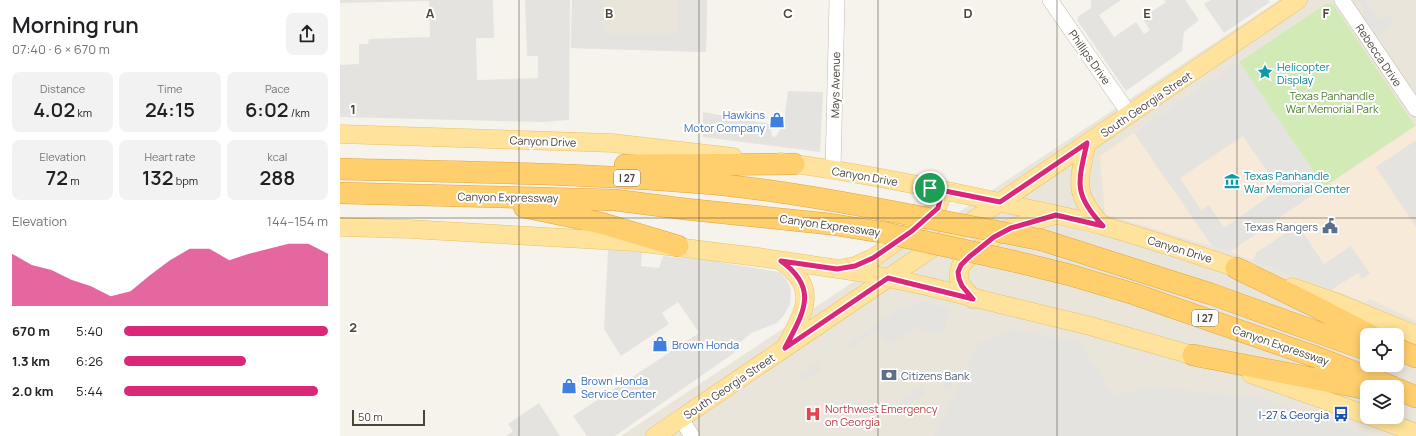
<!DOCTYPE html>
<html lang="en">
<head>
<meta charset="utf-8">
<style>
  :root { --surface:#fff; --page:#f2f2f2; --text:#202124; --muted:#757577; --accent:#db2777 }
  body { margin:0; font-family:Manrope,sans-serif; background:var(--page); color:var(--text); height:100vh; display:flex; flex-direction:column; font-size:15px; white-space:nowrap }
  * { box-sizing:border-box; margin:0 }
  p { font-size:13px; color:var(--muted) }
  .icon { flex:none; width:22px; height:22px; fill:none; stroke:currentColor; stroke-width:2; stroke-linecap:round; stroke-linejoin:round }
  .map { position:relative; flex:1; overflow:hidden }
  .details { display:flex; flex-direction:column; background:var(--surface); width:340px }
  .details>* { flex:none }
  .fabs { position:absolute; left:1020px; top:328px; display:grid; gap:8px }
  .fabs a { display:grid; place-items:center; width:44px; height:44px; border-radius:8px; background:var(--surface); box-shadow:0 2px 10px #0003; font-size:20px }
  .scale { position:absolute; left:12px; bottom:10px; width:73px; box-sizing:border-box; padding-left:4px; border:2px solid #4b4439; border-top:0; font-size:11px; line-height:14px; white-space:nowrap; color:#4b4439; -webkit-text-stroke:3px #fff; paint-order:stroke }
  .pin { position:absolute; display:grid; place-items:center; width:34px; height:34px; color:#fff; margin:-17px; border:2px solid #fff; border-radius:50%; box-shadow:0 1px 4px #0007 }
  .round { display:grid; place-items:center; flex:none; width:42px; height:42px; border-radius:8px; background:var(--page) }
  .head { display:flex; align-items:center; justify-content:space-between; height:68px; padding:0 12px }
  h1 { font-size:22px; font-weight:600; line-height:30px }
  .figures { display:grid; grid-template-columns:repeat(3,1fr); gap:6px; height:68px; padding:4px 12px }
  .figures div { display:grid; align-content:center; border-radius:8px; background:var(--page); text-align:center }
  .figures b { font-size:20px; font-weight:600 }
  .figures small { font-size:11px; font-weight:400 }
  .figures p { font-size:11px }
  .chart { height:112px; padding:8px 12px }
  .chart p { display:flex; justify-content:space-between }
  .chart svg { width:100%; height:72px; margin-top:4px; fill:var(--accent); opacity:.7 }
  ul { padding:0 12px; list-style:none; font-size:13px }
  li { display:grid; grid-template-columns:64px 48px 1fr; align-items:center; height:30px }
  li i { height:10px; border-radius:5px; background:var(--accent) }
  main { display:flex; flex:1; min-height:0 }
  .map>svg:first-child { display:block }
</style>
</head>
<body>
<main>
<section class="details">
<div class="head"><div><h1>Morning run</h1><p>07:40 · 6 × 670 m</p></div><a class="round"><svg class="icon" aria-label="share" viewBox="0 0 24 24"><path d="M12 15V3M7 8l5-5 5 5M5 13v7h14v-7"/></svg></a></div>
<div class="figures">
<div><p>Distance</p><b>4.02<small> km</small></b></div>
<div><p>Time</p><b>24:15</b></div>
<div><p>Pace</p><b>6:02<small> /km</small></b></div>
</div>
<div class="figures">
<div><p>Elevation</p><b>72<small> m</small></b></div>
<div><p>Heart rate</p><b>132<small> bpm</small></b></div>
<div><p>kcal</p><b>288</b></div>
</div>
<div class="chart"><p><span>Elevation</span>144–154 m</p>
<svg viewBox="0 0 160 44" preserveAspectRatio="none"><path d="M0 44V12L10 19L20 22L30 28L40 32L50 38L60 35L70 25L80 16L90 9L100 9L110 16L120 12L130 9L140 6L150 6L160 12V44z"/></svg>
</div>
<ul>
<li><b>670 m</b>5:40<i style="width:100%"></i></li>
<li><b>1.3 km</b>6:26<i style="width:60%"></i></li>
<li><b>2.0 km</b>5:44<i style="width:95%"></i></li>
</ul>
</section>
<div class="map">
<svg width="1076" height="436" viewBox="0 0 1076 436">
  <rect width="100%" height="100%" fill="#f6f3ec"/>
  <path fill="#eae5da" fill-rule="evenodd" d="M 232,0 L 367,0 L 366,52 L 231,48 Z
    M 939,0 L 1076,0 L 1076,436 L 281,436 ZM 1027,335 L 1057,335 L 1057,365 L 1027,365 ZM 1027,387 L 1057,387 L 1057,417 L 1027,417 Z"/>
  <path fill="#f7ead8" d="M 987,3 L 993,4 L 1076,128 L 1076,321 L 1030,299 L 1025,302 L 890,252 L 765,214 L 760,156 Z"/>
  <path fill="#d2eab5" d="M 987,3 L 993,4 L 1075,126 L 984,187 L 899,62 Z"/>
  <path fill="#e5e3e0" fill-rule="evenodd" d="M 0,0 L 153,0 L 154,38 L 136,38 L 137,80 L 198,78 L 198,56 L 187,56 L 185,0 L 230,0 L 229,120 L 202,122 L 0,117 L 0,65 L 19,64 L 19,44 L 28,44 L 29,39 L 90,37 L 89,1 L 0,3 Z
    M 232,0 L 262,0 L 264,34 L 338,33 L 337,0 L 367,0 L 366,52 L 231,48 Z
    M 751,0 L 781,0 L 759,15 L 774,37 L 796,22 L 804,34 L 810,30 L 802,18 L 826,2 L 824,0 L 845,0 L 859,20 L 844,32 L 842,51 L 786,91 L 737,20 L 739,16 L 751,8 Z
    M 871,0 L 928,0 L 930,2 L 884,33 L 864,4 Z
    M 1018,0 L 1026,0 L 1039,20 L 1048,15 L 1054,23 L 1036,36 L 1022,14 L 1024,9 Z
    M 899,62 L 984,187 L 890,252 L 872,246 L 794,133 ZM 903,136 L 939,189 L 884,228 L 869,205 L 861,210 L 840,178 Z
    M 448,91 L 483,92 L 480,152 L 363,137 L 363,112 L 430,124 L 432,136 L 436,137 L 444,122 Z
    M 1076,140 L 1076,227 L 1036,167 Z
    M 951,229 L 955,235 L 962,231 L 984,264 L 1011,246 L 1030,273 L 1022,279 L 1018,273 L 991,290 L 913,261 L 916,253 Z
    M 268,250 L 302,252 L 301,266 L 319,268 L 323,256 L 366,260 L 439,272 L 447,280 L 451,290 L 450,304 L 444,315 L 437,323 L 411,333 L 396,346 L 394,353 L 275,436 L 247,436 L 233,416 L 359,333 L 338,302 L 322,313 L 329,324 L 281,356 L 264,329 Z
    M 578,301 L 609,307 L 604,334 L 573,328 L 549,345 L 538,330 L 512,347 L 509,343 L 560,308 L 574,307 Z
    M 672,329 L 740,343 L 773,395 L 812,387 L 925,399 L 1028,436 L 594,436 L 639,343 Z
    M 477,363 L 481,370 L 461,382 L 457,376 Z
    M 610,370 L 612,374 L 612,388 L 603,395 L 604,372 Z
    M 581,386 L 585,393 L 566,406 L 561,399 Z
    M 199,403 L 220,436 L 166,436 L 173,431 L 168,424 Z"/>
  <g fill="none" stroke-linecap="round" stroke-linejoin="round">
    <defs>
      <path id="minor" d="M 710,0 L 790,115
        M 1002,0 L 1076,109
        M 493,170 L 497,0
        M 341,419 L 352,436"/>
      <path id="major" d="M 0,134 L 272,143 L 393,157
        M 747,143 C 738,183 733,194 763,226
        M 440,162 C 518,172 596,188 672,205 C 703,212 734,218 764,226 C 813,240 861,256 909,272
        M 0,227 L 69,229 L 295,242 L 418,257 L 525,273 L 586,286 L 750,326 L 866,359
        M 441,261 C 480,288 464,312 446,346
        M 504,268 L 515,266 L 533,258 L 572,231 L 597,208 L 600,200 L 590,188
        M 952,287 L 998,303 L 1076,335
        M 633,299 L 622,286 L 619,279 L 619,272 L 621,265 L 629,257 L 654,237 L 671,228 L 715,215
        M 911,374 L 1027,415
        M 1033,417 L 1076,433
        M 315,436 L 958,0"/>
      <path id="highway" d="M 285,165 L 454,164
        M 0,169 C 121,172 242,173 362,183 C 433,189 502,202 571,215
        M 0,193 L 275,200 L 345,209 L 490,224 L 546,233
        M 184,207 L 261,223 L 338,246
        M 702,240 L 871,294 L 1027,350
        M 673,261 L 730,275 L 794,294 L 976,357 L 1053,387
        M 896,268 L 968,303 L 1030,335
        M 1057,349 L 1076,357
        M 853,355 L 1027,389
        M 1057,389 L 1076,397"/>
    </defs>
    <use href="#minor" stroke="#c2bbae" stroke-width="16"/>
    <use href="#major" stroke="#e6c16a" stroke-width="19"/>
    <use href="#highway" stroke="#e0a43c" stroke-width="22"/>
    <use href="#minor" stroke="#fff" stroke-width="15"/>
    <use href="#major" stroke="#ffe39c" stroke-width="18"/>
    <use href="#highway" stroke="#ffcf6e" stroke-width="21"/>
    <defs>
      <path id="highway-bridge" d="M 571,215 L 702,240
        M 546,233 L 673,261"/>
    </defs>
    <use href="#highway-bridge" stroke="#e0a43c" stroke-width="22" stroke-linecap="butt"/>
    <use href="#highway-bridge" stroke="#ffcf6e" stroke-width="21"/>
  </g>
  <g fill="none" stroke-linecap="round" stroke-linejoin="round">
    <defs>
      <path id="route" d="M 747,143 C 738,183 733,194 763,226 L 716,215 L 671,228 L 654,237 L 629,257 L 621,265 L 618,272 L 619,279 L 622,286 L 633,299 L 548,278 L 445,348 C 463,313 480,289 441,261 L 497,269 L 515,266 L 533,258 L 572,231 L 598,208 L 600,200 L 590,188 L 660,202 Z"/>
    </defs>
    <use href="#route" stroke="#fff" stroke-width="8"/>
    <use href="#route" stroke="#db2777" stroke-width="5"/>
  </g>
  <path fill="none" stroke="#4b4439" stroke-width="1" stroke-opacity="0.55" d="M 179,0 L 179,436M 359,0 L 359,436M 538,0 L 538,436M 717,0 L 717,436M 897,0 L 897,436M 0,218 L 1076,218"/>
  <defs>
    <symbol id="sight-bare" viewBox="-9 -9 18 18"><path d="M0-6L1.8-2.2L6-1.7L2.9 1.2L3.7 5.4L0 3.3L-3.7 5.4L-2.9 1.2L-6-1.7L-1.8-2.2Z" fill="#0f9aa8" stroke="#fff" stroke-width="2.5" paint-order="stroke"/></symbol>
    <symbol id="shop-bare" viewBox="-9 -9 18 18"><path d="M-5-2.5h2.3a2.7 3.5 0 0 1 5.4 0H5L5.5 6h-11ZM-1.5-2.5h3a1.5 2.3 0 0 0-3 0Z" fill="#3f7fe0" stroke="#fff" stroke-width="2.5" paint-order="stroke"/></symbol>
    <symbol id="museum-bare" viewBox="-9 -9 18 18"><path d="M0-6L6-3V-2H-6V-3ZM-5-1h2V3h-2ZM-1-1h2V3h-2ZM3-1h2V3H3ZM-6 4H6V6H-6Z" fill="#0f9aa8" stroke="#fff" stroke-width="2.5" paint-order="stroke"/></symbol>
    <symbol id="civic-bare" viewBox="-9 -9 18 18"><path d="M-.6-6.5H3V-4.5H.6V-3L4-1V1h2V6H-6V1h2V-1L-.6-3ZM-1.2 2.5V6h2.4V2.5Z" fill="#5c6f8a" stroke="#fff" stroke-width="2.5" paint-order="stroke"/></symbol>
    <symbol id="bank-bare" viewBox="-9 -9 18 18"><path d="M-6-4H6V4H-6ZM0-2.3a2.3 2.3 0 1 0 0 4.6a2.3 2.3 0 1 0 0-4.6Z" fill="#5c6f8a" stroke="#fff" stroke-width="2.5" paint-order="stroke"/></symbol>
    <symbol id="hospital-bare" viewBox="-9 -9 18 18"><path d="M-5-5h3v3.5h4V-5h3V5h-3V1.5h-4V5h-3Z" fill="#e0444e" stroke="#fff" stroke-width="2.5" paint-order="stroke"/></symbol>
    <symbol id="bus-bare" viewBox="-9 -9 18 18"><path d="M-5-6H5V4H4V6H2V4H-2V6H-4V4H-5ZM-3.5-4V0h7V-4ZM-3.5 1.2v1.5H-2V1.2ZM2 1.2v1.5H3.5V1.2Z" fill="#1a4fb4" stroke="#fff" stroke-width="2.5" paint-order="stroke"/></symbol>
  </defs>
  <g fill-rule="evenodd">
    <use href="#sight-bare" x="914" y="61" width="22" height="22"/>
    <use href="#shop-bare" x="426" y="109" width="22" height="22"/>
    <use href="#museum-bare" x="881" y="170" width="22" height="22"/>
    <use href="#civic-bare" x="979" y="215" width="22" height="22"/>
    <use href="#shop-bare" x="309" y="333" width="22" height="22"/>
    <use href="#bank-bare" x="538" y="364" width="22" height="22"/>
    <use href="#shop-bare" x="218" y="375" width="22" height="22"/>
    <use href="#hospital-bare" x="462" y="403" width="22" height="22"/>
    <use href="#bus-bare" x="990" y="403" width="22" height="22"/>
  </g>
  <g text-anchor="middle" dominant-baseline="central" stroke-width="4" stroke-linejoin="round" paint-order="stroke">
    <g fill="#fff" stroke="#817c74" stroke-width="1">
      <rect x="274" y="170" width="26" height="16" rx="3"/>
      <rect x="852" y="310" width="26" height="16" rx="3"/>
    </g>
    <g font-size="10" font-weight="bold" fill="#4b4439">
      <text x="287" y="178">I 27</text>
      <text x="865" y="318">I 27</text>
    </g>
    <g font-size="11" fill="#4b4439" stroke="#fff">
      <text transform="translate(1039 55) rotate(56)">Rebecca Drive</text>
      <text transform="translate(750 57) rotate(55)">Phillips Drive</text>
      <text transform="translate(495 85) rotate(-89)">Mays Avenue</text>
      <text transform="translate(806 104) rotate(-34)">South Georgia Street</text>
      <text transform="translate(203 141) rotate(2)">Canyon Drive</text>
      <text transform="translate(525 176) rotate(10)">Canyon Drive</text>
      <text transform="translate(168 197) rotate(1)">Canyon Expressway</text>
      <text transform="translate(490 225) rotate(8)">Canyon Expressway</text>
      <text transform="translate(840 249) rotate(17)">Canyon Drive</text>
      <text transform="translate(941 345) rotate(19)">Canyon Expressway</text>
      <text transform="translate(389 386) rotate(-34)">South Georgia Street</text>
    </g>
    <g font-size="11" fill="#0d838f" stroke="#fff" text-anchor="start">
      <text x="937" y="66">Helicopter<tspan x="937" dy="13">Display</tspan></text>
      <text x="904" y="175">Texas Panhandle<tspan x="904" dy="13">War Memorial Center</tspan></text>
    </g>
    <g font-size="11" fill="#4a7f2a" stroke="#fff">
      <text x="992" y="95">Texas Panhandle<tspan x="992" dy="13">War Memorial Park</tspan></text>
    </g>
    <g font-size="11" fill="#366cbe" stroke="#fff" text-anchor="start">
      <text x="425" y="114" text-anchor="end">Hawkins<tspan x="425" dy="13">Motor Company</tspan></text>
      <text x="332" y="344">Brown Honda</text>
      <text x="241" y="380">Brown Honda<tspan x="241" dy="13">Service Center</tspan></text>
    </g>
    <g font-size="11" fill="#4e5e75" stroke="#fff" text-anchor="end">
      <text x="978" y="226">Texas Rangers</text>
      <text x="561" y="375" text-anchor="start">Citizens Bank</text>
    </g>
    <g font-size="11" fill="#be3a42" stroke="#fff" text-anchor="start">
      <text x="485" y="408">Northwest Emergency<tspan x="485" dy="13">on Georgia</tspan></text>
    </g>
    <g font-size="11" fill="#164399" stroke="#fff" text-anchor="end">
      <text x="989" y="414">I-27 &amp; Georgia</text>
    </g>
  </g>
  <g font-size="13" text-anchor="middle" font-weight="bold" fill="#4b4439" stroke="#fff" stroke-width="4" stroke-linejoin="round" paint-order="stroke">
    <text x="90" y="18">A</text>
    <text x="269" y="18">B</text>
    <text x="448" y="18">C</text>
    <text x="628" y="18">D</text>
    <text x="807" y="18">E</text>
    <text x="986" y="18">F</text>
    <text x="13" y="114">1</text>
    <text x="13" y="332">2</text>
  </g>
</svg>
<div class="fabs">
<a><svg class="icon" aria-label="locate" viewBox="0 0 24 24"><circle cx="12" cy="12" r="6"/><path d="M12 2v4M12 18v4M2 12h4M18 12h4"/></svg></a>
<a><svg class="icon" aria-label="layers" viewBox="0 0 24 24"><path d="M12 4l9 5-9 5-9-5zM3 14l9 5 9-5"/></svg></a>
</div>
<div class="scale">50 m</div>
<div class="pin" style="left:590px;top:188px;background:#1e9e55"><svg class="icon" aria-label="arrive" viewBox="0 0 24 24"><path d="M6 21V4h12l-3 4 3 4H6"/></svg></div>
</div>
</main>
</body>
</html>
